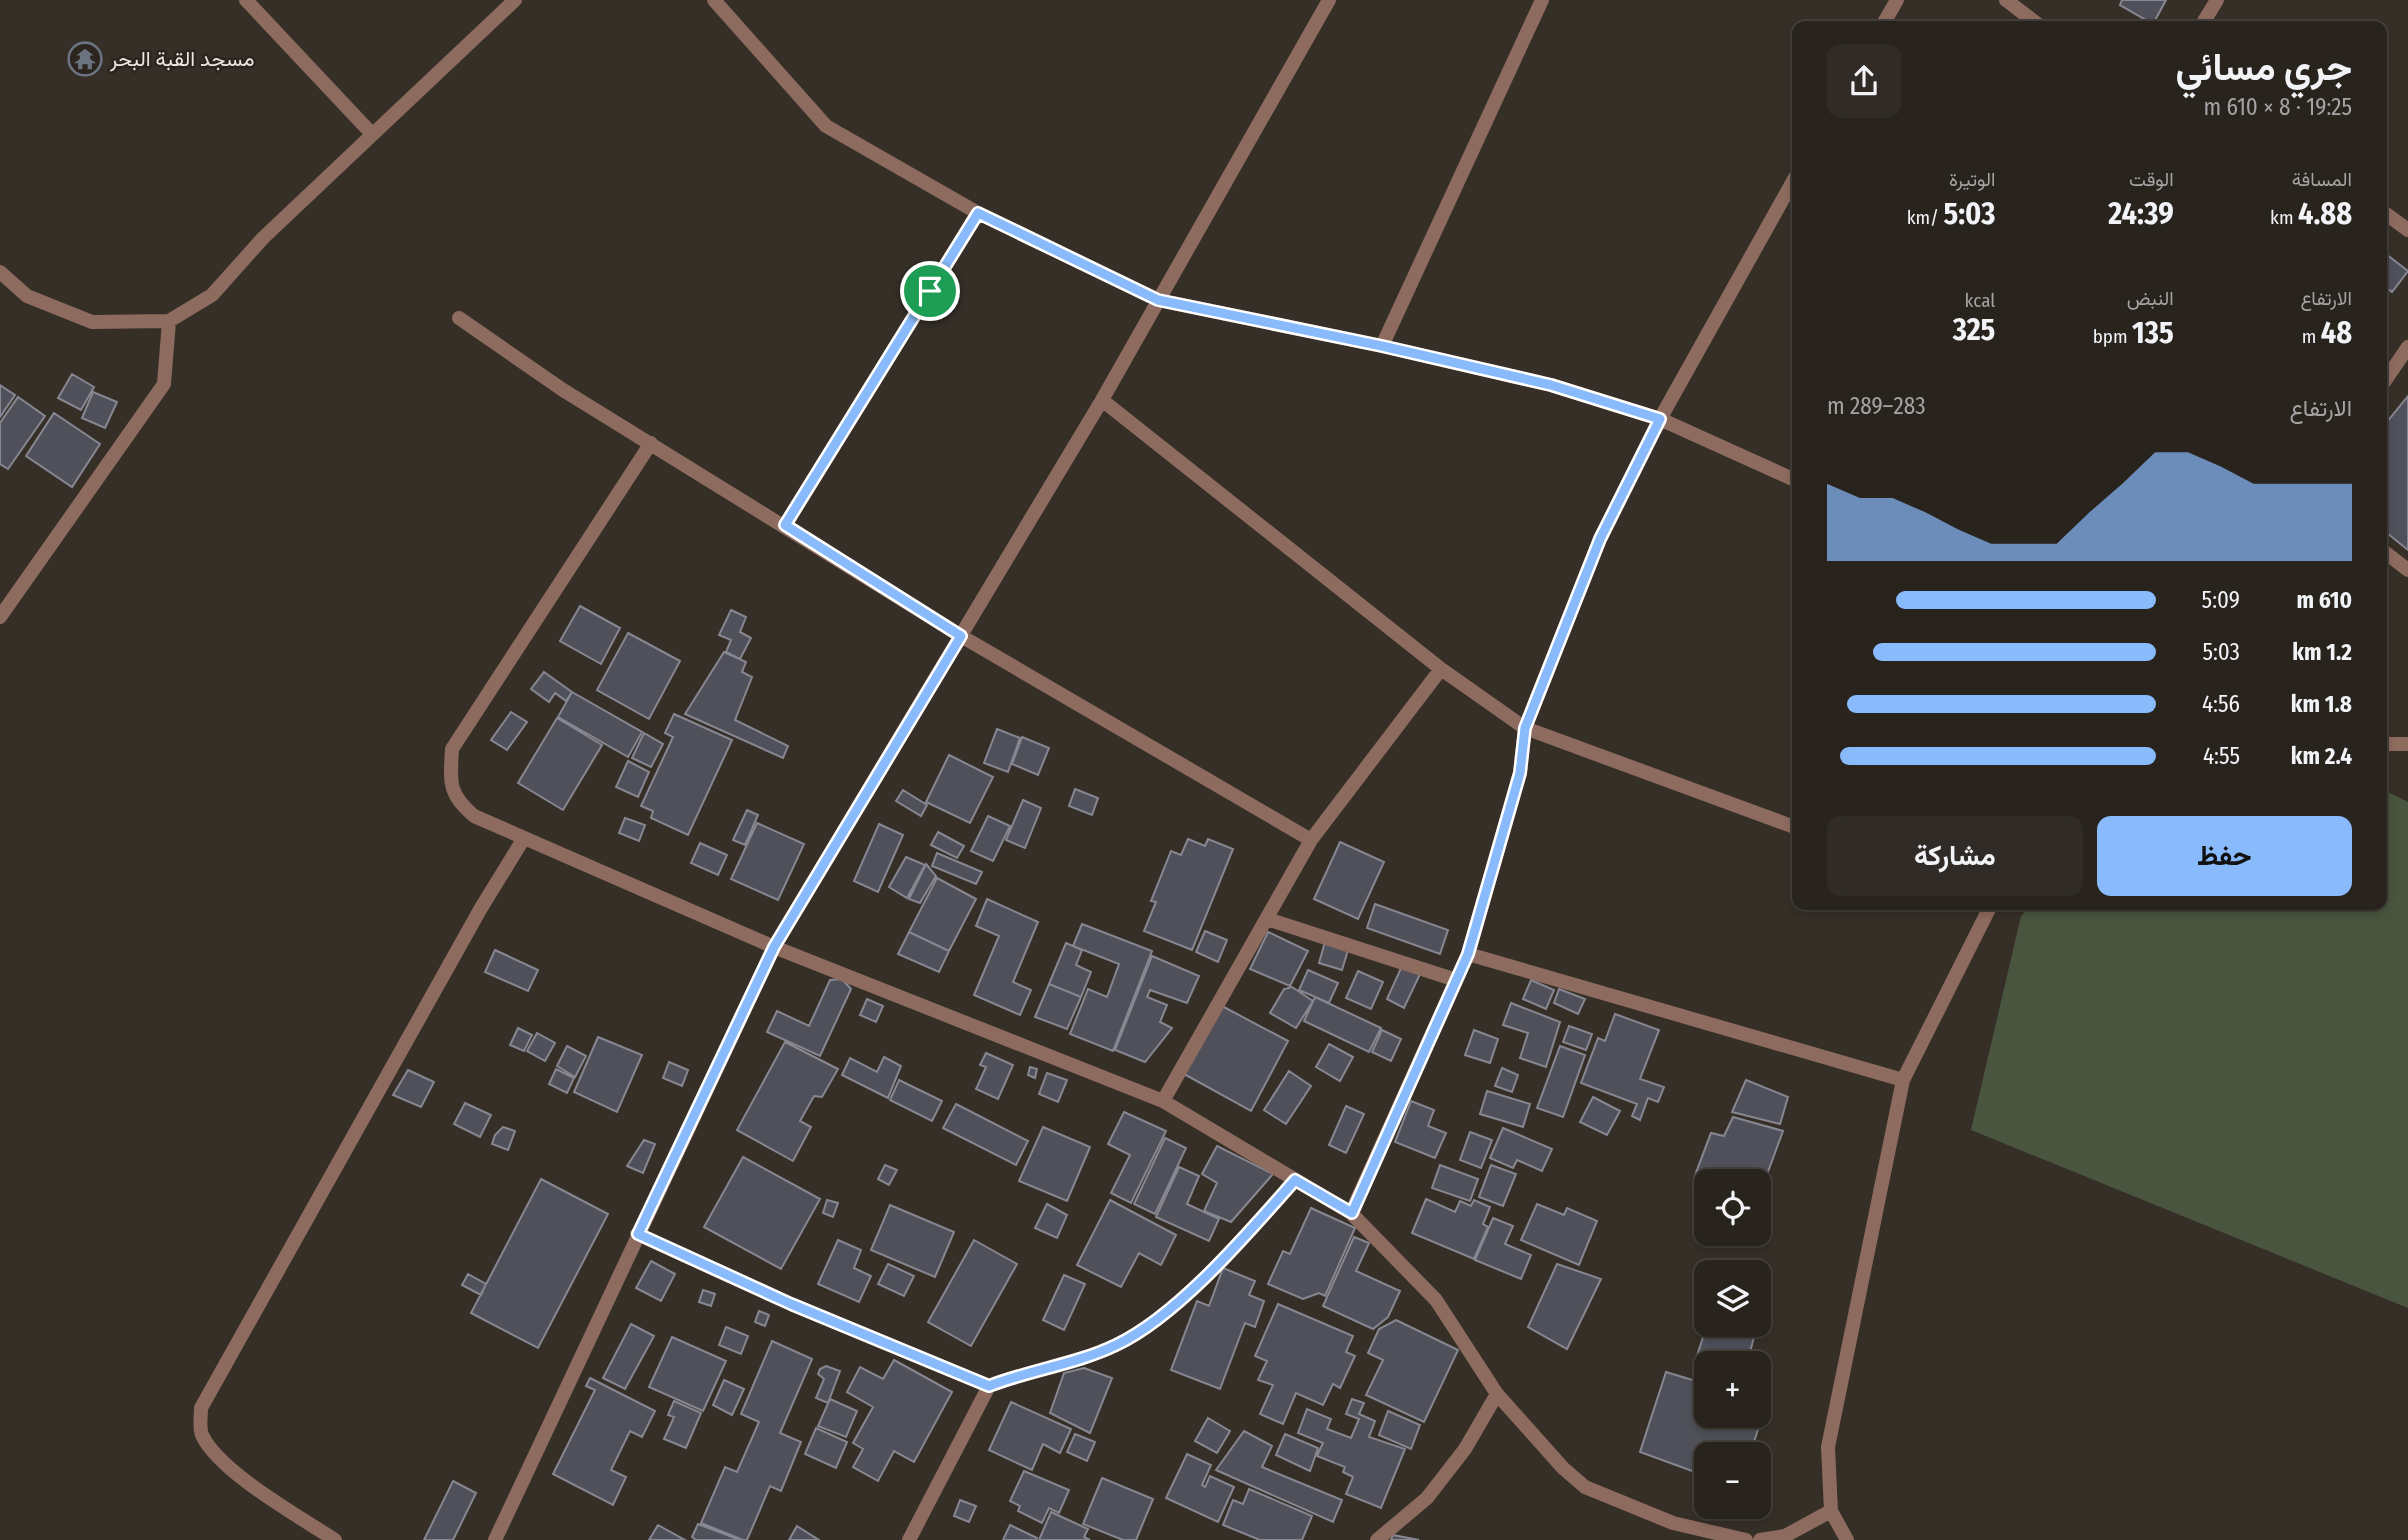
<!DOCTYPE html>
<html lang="ar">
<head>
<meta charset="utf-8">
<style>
  :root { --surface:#28231d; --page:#302b26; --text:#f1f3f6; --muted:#a5a4a4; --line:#44403b; --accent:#89bafc }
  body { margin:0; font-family:"Fira Sans Condensed",Vazirmatn,sans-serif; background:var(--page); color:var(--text); direction:rtl; height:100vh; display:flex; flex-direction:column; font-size:26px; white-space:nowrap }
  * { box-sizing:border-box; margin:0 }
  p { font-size:23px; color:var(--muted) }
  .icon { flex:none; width:38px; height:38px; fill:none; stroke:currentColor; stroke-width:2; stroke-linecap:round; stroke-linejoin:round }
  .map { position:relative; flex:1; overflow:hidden; direction:ltr }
  .sheet { position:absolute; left:1792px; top:21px; width:595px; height:889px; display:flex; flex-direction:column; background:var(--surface); border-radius:14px; box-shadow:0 4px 10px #0003,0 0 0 2px var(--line); direction:rtl }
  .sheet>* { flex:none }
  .fabs { position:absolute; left:1694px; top:1169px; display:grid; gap:14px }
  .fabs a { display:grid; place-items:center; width:77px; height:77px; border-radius:14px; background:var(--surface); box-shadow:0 4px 10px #0003,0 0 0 2px var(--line); font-size:35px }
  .pin { position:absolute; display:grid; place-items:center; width:60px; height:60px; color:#fff; margin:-30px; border:4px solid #fff; border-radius:50%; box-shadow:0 2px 7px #0007 }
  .round { display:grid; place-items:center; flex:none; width:74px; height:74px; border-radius:14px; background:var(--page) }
  .summary { display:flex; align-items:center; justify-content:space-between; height:119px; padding:0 35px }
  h1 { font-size:38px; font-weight:700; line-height:52px }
  .figures { display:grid; grid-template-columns:repeat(3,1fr); gap:10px; height:119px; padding:7px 35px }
  .figures div { display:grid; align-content:center }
  .figures b { font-size:30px; font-weight:700 }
  .figures small { font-size:19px; font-weight:400 }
  .figures p { font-size:19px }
  .chart { height:196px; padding:14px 35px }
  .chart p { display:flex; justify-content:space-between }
  .chart svg { width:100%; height:126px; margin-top:7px; fill:var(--accent); opacity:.7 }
  .cta { display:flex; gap:14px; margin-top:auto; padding:14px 35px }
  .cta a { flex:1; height:80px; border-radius:14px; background:var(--accent); color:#111; font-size:28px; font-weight:700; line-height:80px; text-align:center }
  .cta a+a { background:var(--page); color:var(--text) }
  ul { padding:0 35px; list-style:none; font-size:23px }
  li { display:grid; grid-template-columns:112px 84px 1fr; align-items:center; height:52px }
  li i { height:18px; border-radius:9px; background:var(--accent) }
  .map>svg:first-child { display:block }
</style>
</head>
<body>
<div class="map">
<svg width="2408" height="1540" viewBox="0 0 2408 1540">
  <rect width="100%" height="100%" fill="#352f27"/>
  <path fill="#49553e" d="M 2382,789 L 2408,802 L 2408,1308 L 1971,1130 L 2021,916 L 2032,905 L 2382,905 Z"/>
  <path fill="#4f5059" stroke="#878792" stroke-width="2" d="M 2122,0 L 2166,0 L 2153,24 L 2120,5 Z
    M 2382,251 L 2408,271 L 2392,292 L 2382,284 Z
    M 72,374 L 94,387 L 81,410 L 58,398 Z
    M 0,385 L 15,395 L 0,417 Z
    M 93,392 L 117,402 L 105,428 L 82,418 Z
    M 2408,396 L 2408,550 L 2382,529 L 2382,428 Z
    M 18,397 L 45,416 L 8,469 L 0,464 L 0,423 Z
    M 54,413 L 100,444 L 72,487 L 26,456 Z
    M 580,606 L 620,628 L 601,664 L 560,641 Z
    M 731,610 L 746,617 L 740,632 L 751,638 L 740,659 L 726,652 L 731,640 L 719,635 Z
    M 628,633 L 680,661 L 649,719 L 597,690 Z
    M 724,652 L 746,662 L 742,672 L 752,677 L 735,720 L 788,746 L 783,758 L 685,714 Z
    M 544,672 L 572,692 L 566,701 L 555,693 L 549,702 L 531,689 Z
    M 572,692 L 642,732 L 628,757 L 558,717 Z
    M 511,712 L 527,722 L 507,750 L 491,740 Z
    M 674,714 L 732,740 L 688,835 L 651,818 L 653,811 L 641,806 L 673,737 L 665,733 Z
    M 557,718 L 602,745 L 563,810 L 518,783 Z
    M 997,729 L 1020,738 L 1008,772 L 984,763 Z
    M 644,733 L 663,744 L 651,767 L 632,758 Z
    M 1022,737 L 1049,748 L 1038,775 L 1012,764 Z
    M 949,755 L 993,777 L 970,823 L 926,802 Z
    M 628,761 L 649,772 L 638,797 L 616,787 Z
    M 1075,789 L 1098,798 L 1092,815 L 1069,806 Z
    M 903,790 L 927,805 L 921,816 L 896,801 Z
    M 1023,800 L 1041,808 L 1025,848 L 1006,840 Z
    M 747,810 L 758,815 L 745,845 L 733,840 Z
    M 988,816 L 1010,826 L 993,861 L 971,851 Z
    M 625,818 L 645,825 L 639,841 L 619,833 Z
    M 757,823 L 804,844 L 778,900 L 731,879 Z
    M 879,824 L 903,835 L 878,892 L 854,881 Z
    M 938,832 L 964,846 L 957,858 L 931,845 Z
    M 1188,839 L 1205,846 L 1208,839 L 1233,849 L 1192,950 L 1144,931 L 1156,902 L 1151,901 L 1171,851 L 1181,855 Z
    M 1340,842 L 1384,862 L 1358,919 L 1314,899 Z
    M 700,843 L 727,855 L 718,875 L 691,863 Z
    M 937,853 L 982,872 L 976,884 L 932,866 Z
    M 906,857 L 925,865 L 907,898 L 889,887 Z
    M 926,864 L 936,876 L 920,903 L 909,899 Z
    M 937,878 L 976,899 L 949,951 L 909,932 Z
    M 987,899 L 1038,922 L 1013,982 L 1031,990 L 1020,1015 L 974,995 L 999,936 L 976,926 Z
    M 1375,904 L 1448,930 L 1440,954 L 1367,928 Z
    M 1082,924 L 1152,951 L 1113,1051 L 1070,1034 L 1088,989 L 1107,997 L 1119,964 L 1073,946 Z
    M 1205,931 L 1227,940 L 1218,962 L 1196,952 Z
    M 909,932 L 949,951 L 939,972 L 898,954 Z
    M 1268,932 L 1308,951 L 1290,986 L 1250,969 Z
    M 1325,942 L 1348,950 L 1342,970 L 1319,963 Z
    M 1066,943 L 1082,950 L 1076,965 L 1091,972 L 1081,997 L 1049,984 Z
    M 495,950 L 538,970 L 528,991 L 485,972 Z
    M 1152,956 L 1199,976 L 1187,1003 L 1150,990 L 1147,997 L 1167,1005 L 1160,1022 L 1172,1028 L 1145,1062 L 1115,1050 Z
    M 1402,966 L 1420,974 L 1404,1008 L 1387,999 Z
    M 1308,970 L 1338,983 L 1329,1003 L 1299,990 Z
    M 1358,971 L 1383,982 L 1371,1009 L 1346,998 Z
    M 842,979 L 851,989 L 820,1056 L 767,1032 L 777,1011 L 809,1026 L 830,980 Z
    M 1531,980 L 1554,990 L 1546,1009 L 1523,999 Z
    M 1049,984 L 1081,997 L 1067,1029 L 1035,1017 Z
    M 1292,987 L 1313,1001 L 1296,1028 L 1270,1013 L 1284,989 Z
    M 1559,989 L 1585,999 L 1578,1014 L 1554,1003 Z
    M 1315,997 L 1381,1028 L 1369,1052 L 1304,1021 Z
    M 867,999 L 883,1006 L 876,1022 L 860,1015 Z
    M 1511,1003 L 1560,1022 L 1546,1067 L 1520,1058 L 1528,1033 L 1503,1025 Z
    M 1220,1005 L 1288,1041 L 1251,1111 L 1184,1074 Z
    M 1615,1014 L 1659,1030 L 1640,1079 L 1664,1087 L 1658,1102 L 1648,1098 L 1640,1120 L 1632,1116 L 1637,1104 L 1581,1083 L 1598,1038 L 1605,1041 Z
    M 1569,1026 L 1592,1034 L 1586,1050 L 1563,1042 Z
    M 518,1028 L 532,1035 L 524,1051 L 510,1045 Z
    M 1382,1030 L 1401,1039 L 1391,1061 L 1372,1052 Z
    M 1474,1030 L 1498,1039 L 1490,1063 L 1465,1055 Z
    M 537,1033 L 555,1043 L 545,1061 L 527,1051 Z
    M 598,1037 L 642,1055 L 617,1112 L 574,1092 Z
    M 785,1042 L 838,1069 L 822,1097 L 814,1096 L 800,1121 L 811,1127 L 793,1161 L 737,1130 Z
    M 1329,1044 L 1353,1057 L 1340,1081 L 1316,1067 Z
    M 567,1046 L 586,1056 L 575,1077 L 557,1066 Z
    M 1560,1046 L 1585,1055 L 1563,1117 L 1537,1108 Z
    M 986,1053 L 1013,1065 L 998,1099 L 976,1089 L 986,1067 L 980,1065 Z
    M 884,1057 L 901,1066 L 888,1098 L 842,1075 L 850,1058 L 877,1072 Z
    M 669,1062 L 688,1070 L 682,1086 L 663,1078 Z
    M 1030,1067 L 1037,1069 L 1035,1078 L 1028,1075 Z
    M 1502,1068 L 1518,1075 L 1512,1092 L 1495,1086 Z
    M 556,1069 L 574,1078 L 567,1093 L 549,1084 Z
    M 408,1070 L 434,1082 L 421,1107 L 393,1095 Z
    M 1289,1071 L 1311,1086 L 1286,1124 L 1264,1110 Z
    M 1047,1073 L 1067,1080 L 1058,1102 L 1039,1094 Z
    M 899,1080 L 942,1101 L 932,1121 L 890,1100 Z
    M 1746,1080 L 1788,1097 L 1780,1124 L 1732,1112 Z
    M 1487,1091 L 1530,1104 L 1523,1127 L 1480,1114 Z
    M 1593,1097 L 1620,1111 L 1607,1135 L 1580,1122 Z
    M 1411,1101 L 1434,1110 L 1428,1126 L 1446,1133 L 1435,1158 L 1395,1142 Z
    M 465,1103 L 491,1115 L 480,1137 L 454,1124 Z
    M 956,1104 L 1028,1141 L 1016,1165 L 943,1128 Z
    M 1346,1106 L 1364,1114 L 1346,1153 L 1329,1145 Z
    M 1124,1112 L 1166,1131 L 1131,1203 L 1111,1193 L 1130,1155 L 1108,1144 Z
    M 1733,1117 L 1783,1131 L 1759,1196 L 1759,1181 L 1706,1182 L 1694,1178 L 1711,1133 L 1724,1136 Z
    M 503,1127 L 515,1131 L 508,1150 L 492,1144 L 495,1135 Z
    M 1043,1127 L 1090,1147 L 1067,1201 L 1019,1181 Z
    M 1503,1128 L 1552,1149 L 1542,1171 L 1517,1160 L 1513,1168 L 1490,1158 Z
    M 1470,1132 L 1492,1140 L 1481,1168 L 1460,1160 Z
    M 1165,1138 L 1186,1148 L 1155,1214 L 1134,1204 Z
    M 644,1140 L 655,1144 L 643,1173 L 627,1166 Z
    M 1217,1146 L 1273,1174 L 1231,1222 L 1204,1211 L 1217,1183 L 1202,1174 Z
    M 743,1157 L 820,1199 L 781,1269 L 704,1227 Z
    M 885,1165 L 897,1170 L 889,1185 L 878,1179 Z
    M 1440,1165 L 1478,1179 L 1470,1201 L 1432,1188 Z
    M 1491,1165 L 1516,1174 L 1503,1206 L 1479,1197 Z
    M 1179,1167 L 1199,1176 L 1187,1204 L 1219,1219 L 1209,1241 L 1156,1217 Z
    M 541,1179 L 608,1214 L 538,1348 L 471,1313 Z
    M 1426,1199 L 1455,1212 L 1460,1201 L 1471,1206 L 1474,1200 L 1490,1207 L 1483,1224 L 1488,1227 L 1474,1259 L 1412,1233 Z
    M 827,1200 L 838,1203 L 833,1217 L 823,1213 Z
    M 1110,1200 L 1176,1235 L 1161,1265 L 1139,1253 L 1121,1287 L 1077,1265 Z
    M 1047,1204 L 1067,1215 L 1057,1238 L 1035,1228 Z
    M 1537,1204 L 1564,1215 L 1567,1208 L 1597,1221 L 1579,1265 L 1521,1240 Z
    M 890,1205 L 954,1232 L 935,1277 L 871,1250 Z
    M 1311,1208 L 1355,1228 L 1325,1296 L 1319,1293 L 1303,1299 L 1268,1284 L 1283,1251 L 1290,1254 Z
    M 1493,1218 L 1513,1226 L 1505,1244 L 1531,1255 L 1521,1279 L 1475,1260 Z
    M 1354,1237 L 1369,1243 L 1356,1271 L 1400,1291 L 1388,1317 L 1373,1329 L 1323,1306 Z
    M 838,1240 L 861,1250 L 854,1268 L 871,1276 L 859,1302 L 818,1284 Z
    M 974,1240 L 1017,1264 L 971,1346 L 928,1322 Z
    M 651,1261 L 675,1274 L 661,1301 L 636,1288 Z
    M 888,1264 L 914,1276 L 904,1296 L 878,1284 Z
    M 1557,1264 L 1601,1279 L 1567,1349 L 1528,1327 Z
    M 1223,1268 L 1255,1281 L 1249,1295 L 1264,1301 L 1255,1327 L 1245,1323 L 1220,1389 L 1171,1370 L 1197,1301 L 1209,1306 Z
    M 468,1274 L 486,1284 L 481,1295 L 462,1285 Z
    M 1064,1275 L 1085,1284 L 1064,1330 L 1043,1320 Z
    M 703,1290 L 715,1294 L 711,1306 L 699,1302 Z
    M 1278,1304 L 1353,1336 L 1346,1352 L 1355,1356 L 1340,1388 L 1333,1384 L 1323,1405 L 1296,1393 L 1283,1424 L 1260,1414 L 1273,1385 L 1258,1380 L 1267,1361 L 1255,1356 Z
    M 759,1311 L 769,1315 L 765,1326 L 755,1322 Z
    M 1396,1320 L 1458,1350 L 1424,1422 L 1366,1395 L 1383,1360 L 1368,1353 L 1379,1329 Z
    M 631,1324 L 654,1336 L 625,1389 L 603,1378 Z
    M 1707,1325 L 1757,1326 L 1747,1363 L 1706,1363 L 1706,1372 L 1693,1368 Z
    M 726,1327 L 748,1336 L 741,1354 L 719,1345 Z
    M 672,1337 L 726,1361 L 703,1411 L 649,1387 Z
    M 772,1341 L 812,1359 L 780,1433 L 801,1442 L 781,1491 L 770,1486 L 747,1540 L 743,1540 L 701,1523 L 725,1467 L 737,1472 L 759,1422 L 741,1414 Z
    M 894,1360 L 952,1392 L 914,1462 L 894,1451 L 878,1481 L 853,1467 L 863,1449 L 853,1443 L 873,1407 L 847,1392 L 860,1367 L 883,1379 Z
    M 826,1366 L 840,1371 L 828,1403 L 816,1398 L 824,1379 L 818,1374 L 820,1369 Z
    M 1084,1368 L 1112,1378 L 1090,1433 L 1050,1413 L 1064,1373 Z
    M 1666,1372 L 1706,1384 L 1706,1416 L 1759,1416 L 1759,1400 L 1767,1402 L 1750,1454 L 1706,1454 L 1706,1476 L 1640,1452 Z
    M 590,1378 L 655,1411 L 642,1437 L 630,1431 L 611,1470 L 626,1477 L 613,1505 L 553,1474 L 595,1390 L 586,1386 Z
    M 724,1380 L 744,1389 L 732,1415 L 713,1405 Z
    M 830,1399 L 857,1411 L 846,1437 L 818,1426 Z
    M 1352,1399 L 1364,1403 L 1359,1414 L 1375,1421 L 1369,1437 L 1405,1449 L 1381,1508 L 1346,1494 L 1353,1477 L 1343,1472 L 1345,1467 L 1317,1456 L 1323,1443 L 1298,1433 L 1307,1409 L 1331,1419 L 1327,1429 L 1351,1438 L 1359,1419 L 1346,1414 Z
    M 674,1401 L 701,1413 L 686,1448 L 664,1439 L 674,1417 L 668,1415 Z
    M 1011,1402 L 1071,1429 L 1060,1453 L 1043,1444 L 1032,1470 L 989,1450 Z
    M 1388,1411 L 1420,1425 L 1411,1449 L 1379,1435 Z
    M 1208,1418 L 1230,1431 L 1217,1453 L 1195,1441 Z
    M 816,1428 L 847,1442 L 836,1468 L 805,1454 Z
    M 1244,1431 L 1272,1446 L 1262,1467 L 1342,1500 L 1333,1522 L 1216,1470 Z
    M 1075,1434 L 1095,1442 L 1087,1461 L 1067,1452 Z
    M 1285,1434 L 1318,1448 L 1310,1471 L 1276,1455 Z
    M 1187,1454 L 1211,1465 L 1202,1485 L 1205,1487 L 1210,1476 L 1234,1487 L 1218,1522 L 1166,1498 Z
    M 1024,1471 L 1069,1490 L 1059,1513 L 1049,1508 L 1042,1523 L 1018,1511 L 1020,1506 L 1010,1501 Z
    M 1102,1478 L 1153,1499 L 1136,1540 L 1123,1540 L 1083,1524 Z
    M 453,1481 L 476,1493 L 453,1540 L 424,1540 Z
    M 1249,1489 L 1312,1516 L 1302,1540 L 1260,1540 L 1223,1525 L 1233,1500 L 1243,1504 Z
    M 960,1500 L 976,1506 L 969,1522 L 954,1516 Z
    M 1051,1512 L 1088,1529 L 1084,1537 L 1090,1540 L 1039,1540 Z
    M 698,1524 L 740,1540 L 696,1540 L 692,1537 Z
    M 658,1525 L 685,1540 L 649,1540 Z
    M 1010,1525 L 1037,1538 L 1036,1540 L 1003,1540 Z
    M 797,1526 L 819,1540 L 789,1540 Z
    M 1393,1535 L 1419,1540 L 1391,1540 Z"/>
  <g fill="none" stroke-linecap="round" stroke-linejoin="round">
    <path stroke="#8e6b5f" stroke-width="14" d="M 246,0 L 372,134
      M 714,0 L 826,126 L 978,213 L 1158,300 L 1382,346 L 1551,385 L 1660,419 L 1797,481
      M 2006,0 L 2040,26
      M 1882,26 L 1897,0
      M 2201,26 L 2217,0
      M 2382,211 L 2408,230
      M 0,272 L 27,296 L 92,322 L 169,321 L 212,295 L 263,238 L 515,0
      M 459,318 L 563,390 L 961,636 L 1311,840
      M 1382,346 L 1542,0
      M 2382,385 L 2408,347
      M 1102,400 L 1441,669 L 1525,728 L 1797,828
      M 651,443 L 452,749 C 450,783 448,794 474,816 L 774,947 L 1163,1101 L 1351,1213 L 1436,1300 L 1497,1394 L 1563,1468 L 1585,1487 L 1673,1523 L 1746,1540
      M 785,525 L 978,213
      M 2382,550 L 2408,570
      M 0,617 L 164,384 L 169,321
      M 2382,744 L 2408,744
      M 1267,919 L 1456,980
      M 1468,954 L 1903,1080
      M 1163,1101 L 1311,840 L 1441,669
      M 1351,1213 L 1468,954 L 1520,773 L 1525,728 L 1600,539 L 1660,419 L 1797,174
      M 637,1234 L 791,1304 L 989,1386
      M 335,1540 C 300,1517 219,1472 202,1435 C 199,1428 201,1416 201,1408 L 481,908 L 524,838
      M 495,1540 L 774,947 L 1102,400 L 1329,0
      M 909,1540 L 989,1386 C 1030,1370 1076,1364 1116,1345 C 1178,1316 1249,1232 1295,1180
      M 1377,1540 L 1427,1498 L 1465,1449 L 1497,1394
      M 1760,1540 L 1785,1536 L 1831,1511
      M 1847,1540 L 1831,1511 L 1828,1447 L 1903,1080 L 1991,905"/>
  </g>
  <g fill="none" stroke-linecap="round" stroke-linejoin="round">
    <defs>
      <path id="route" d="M 978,213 L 1158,300 L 1382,346 L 1551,385 L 1660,419 L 1600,539 L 1525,728 L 1520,773 L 1468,954 L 1352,1213 L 1295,1180 C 1249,1232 1178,1316 1116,1345 C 1077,1364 1030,1370 989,1386 L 791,1304 L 638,1234 L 774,947 L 961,636 L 785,525 Z"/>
    </defs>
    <use href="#route" stroke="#fff" stroke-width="14"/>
    <use href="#route" stroke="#89bafc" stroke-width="9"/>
  </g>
  <defs>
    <symbol id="temple-ring" viewBox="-11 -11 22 22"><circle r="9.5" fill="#2b251e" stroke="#6b7280" stroke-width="1.5"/><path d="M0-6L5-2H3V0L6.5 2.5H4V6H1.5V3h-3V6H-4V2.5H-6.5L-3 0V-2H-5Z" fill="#6b7280"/></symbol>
  </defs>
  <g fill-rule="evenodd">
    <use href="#temple-ring" x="66" y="40" width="38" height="38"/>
  </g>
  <g text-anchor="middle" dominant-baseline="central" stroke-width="5" stroke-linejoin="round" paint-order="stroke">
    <g font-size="21" fill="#eae5e1" stroke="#2b251e" text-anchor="start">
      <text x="110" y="59">مسجد القبة البحر</text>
    </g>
  </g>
</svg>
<div class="fabs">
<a><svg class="icon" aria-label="locate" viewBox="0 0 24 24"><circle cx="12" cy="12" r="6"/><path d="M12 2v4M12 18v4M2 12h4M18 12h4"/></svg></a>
<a><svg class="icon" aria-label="layers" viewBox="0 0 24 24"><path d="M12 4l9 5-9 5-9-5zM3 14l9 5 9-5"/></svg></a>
<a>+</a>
<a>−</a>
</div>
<div class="pin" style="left:930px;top:291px;background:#1e9e55"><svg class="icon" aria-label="arrive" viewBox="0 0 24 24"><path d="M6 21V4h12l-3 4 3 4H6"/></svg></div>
<section class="sheet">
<div class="summary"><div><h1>جري مسائي</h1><p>19:25 · 8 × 610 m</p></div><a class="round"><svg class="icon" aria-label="share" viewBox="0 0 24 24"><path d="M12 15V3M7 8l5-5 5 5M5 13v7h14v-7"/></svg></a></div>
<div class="figures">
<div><p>المسافة</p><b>4.88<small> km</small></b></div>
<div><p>الوقت</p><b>24:39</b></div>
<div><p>الوتيرة</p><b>5:03<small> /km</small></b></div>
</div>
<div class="figures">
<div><p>الارتفاع</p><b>48<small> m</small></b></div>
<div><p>النبض</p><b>135<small> bpm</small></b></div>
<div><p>kcal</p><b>325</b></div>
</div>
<div class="chart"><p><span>الارتفاع</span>283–289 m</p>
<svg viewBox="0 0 160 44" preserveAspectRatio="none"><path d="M0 44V17L10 22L20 22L30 27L40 33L50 38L60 38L70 38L80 27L90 17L100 6L110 6L120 11L130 17L140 17L150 17L160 17V44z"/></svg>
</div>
<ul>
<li><b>610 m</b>5:09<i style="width:79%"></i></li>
<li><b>1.2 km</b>5:03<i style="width:86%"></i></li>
<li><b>1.8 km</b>4:56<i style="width:94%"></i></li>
<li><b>2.4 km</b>4:55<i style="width:96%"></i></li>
</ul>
<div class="cta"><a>حفظ</a><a>مشاركة</a></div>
</section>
</div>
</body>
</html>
